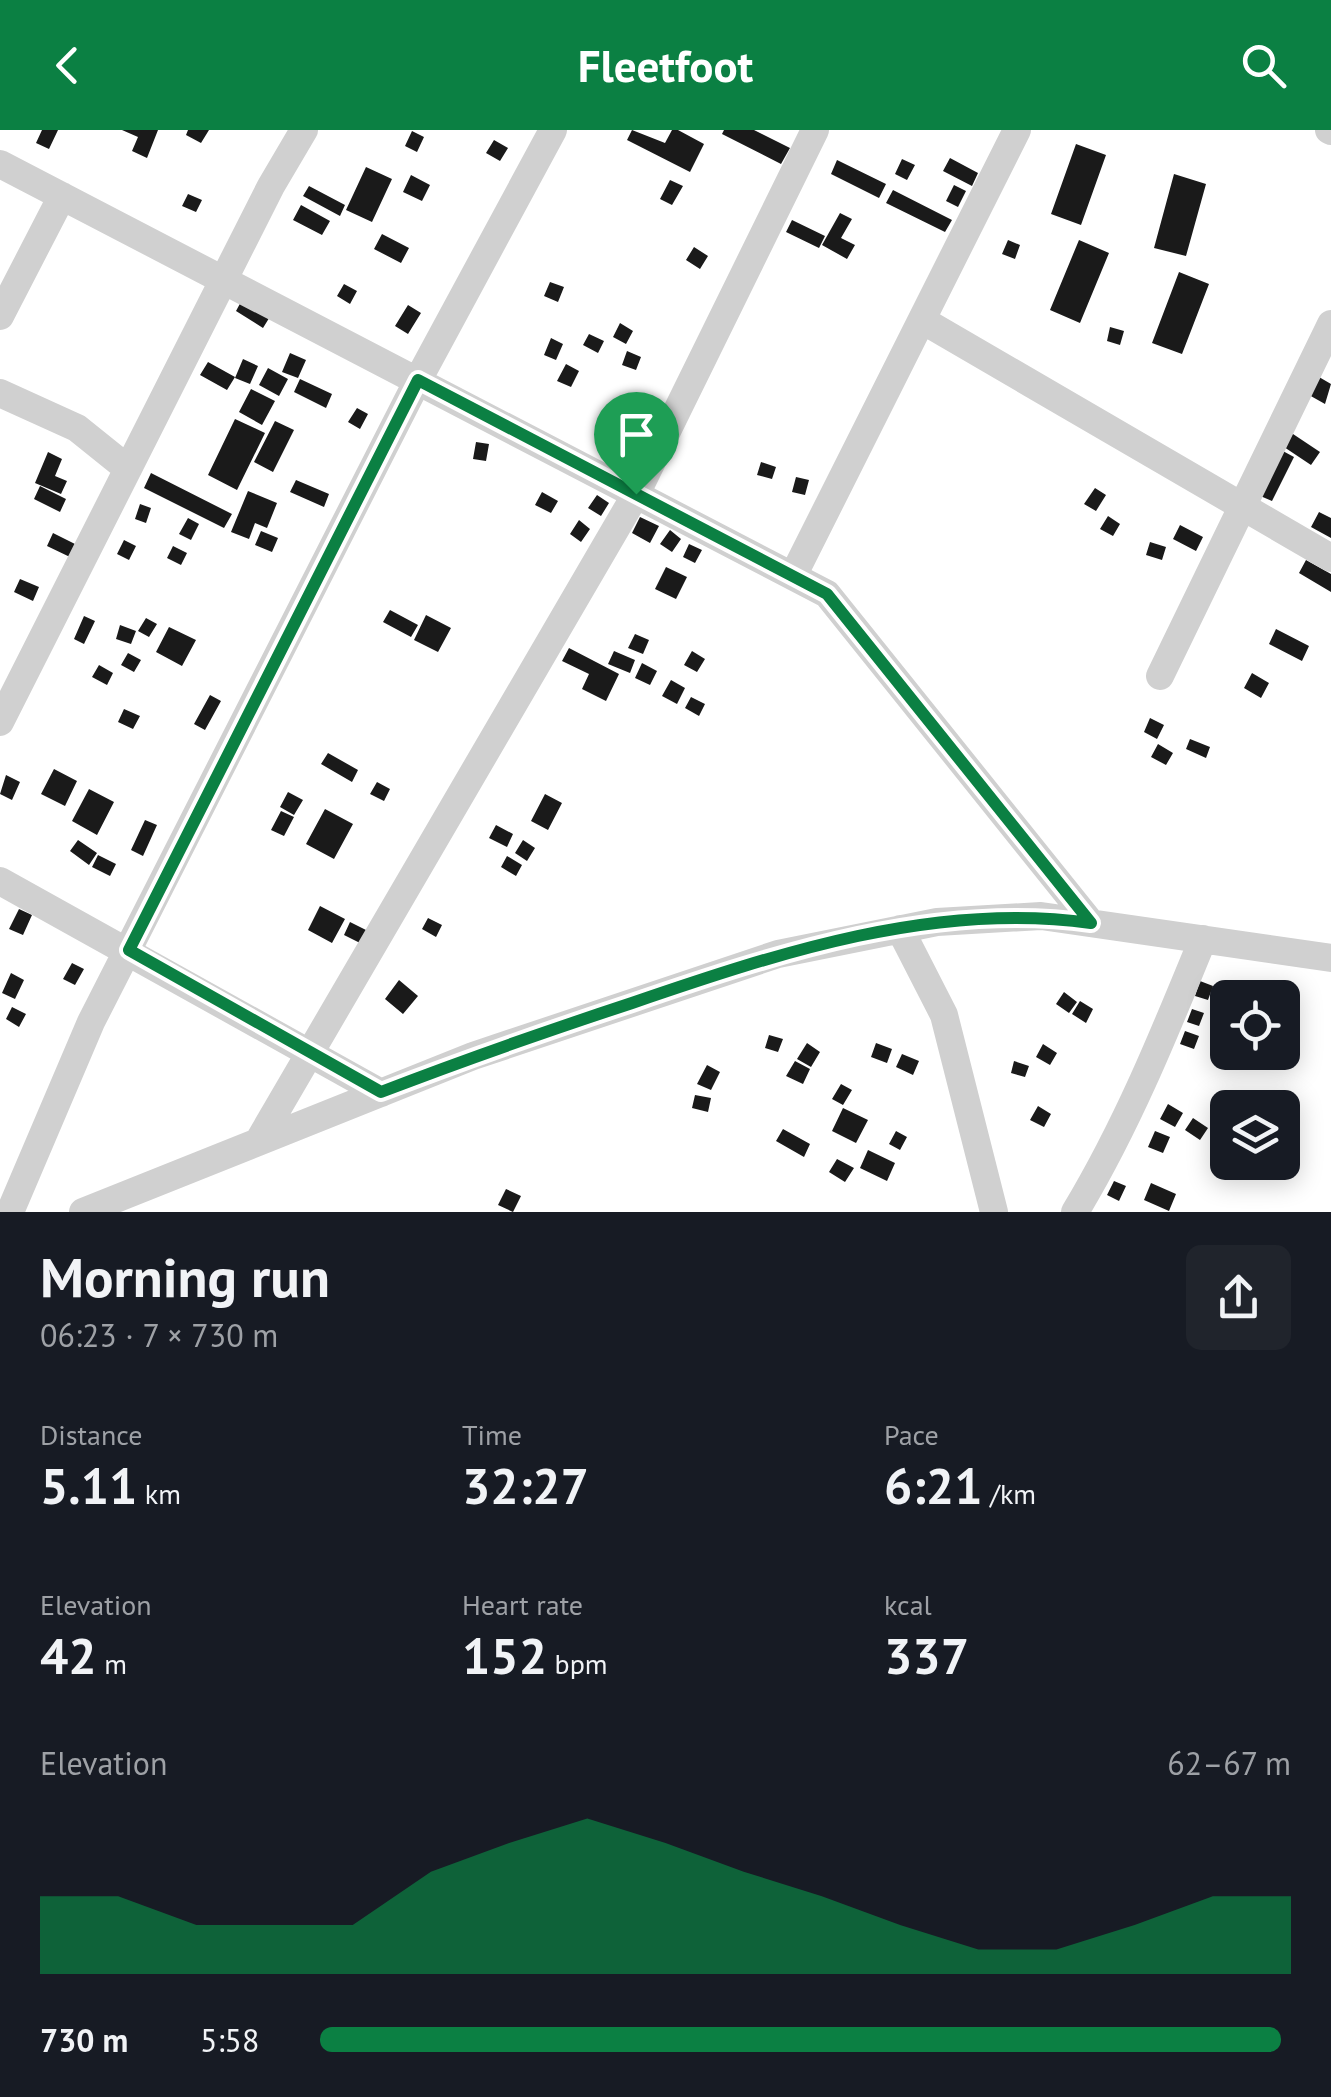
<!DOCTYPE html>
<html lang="en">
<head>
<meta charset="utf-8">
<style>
  :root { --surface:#171b24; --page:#20242c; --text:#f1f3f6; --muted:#9ea1a6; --accent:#0b8043 }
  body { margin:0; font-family:"PT Sans",sans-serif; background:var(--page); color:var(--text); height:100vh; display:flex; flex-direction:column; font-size:38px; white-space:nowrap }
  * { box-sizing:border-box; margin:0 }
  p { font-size:32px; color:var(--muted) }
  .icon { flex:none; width:55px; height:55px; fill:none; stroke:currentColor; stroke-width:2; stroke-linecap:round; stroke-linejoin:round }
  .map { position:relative; height:1082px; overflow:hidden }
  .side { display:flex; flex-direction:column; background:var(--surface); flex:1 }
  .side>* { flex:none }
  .buttons { position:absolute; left:1210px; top:850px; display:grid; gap:20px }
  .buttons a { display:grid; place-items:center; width:90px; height:90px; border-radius:15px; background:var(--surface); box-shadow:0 5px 25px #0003; font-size:50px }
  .pin { position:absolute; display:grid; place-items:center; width:85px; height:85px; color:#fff; margin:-102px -42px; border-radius:50% 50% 50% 0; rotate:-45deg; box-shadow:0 0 10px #0007 }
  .pin .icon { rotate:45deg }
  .round { display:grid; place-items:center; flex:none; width:105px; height:105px; border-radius:15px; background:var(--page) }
  .headline { display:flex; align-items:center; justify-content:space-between; height:170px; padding:0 40px }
  h1 { font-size:55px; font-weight:700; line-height:75px }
  .metrics { display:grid; grid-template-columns:repeat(3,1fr); gap:15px; height:170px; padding:10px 40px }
  .metrics div { display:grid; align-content:center }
  .metrics b { font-size:50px; font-weight:700 }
  .metrics small { font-size:28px; font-weight:400 }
  .metrics p { font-size:28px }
  .chart { height:280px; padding:20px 40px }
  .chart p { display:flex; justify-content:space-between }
  .chart svg { width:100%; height:180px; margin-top:10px; fill:var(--accent); opacity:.7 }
  ul { padding:0 40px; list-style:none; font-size:32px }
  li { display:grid; grid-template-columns:160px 120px 1fr; align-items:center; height:75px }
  li i { height:25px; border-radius:12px; background:var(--accent) }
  header { display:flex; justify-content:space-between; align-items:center; height:130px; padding:0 40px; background:var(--accent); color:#fff; font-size:45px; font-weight:700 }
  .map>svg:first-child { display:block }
</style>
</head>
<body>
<header><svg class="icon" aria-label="back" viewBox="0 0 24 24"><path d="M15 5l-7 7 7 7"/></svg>Fleetfoot<svg class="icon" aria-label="search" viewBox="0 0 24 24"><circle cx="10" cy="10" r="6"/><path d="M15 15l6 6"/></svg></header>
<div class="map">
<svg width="1331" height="1082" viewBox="0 0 1331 1082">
  <rect width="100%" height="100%" fill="#fff"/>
  <path fill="#1a1a1a" d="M 42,0 L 58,0 L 49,19 L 36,13 Z
    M 122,0 L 158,0 L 147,28 L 132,21 L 138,7 Z
    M 188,0 L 209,0 L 201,13 L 186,5 Z
    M 632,0 L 665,13 L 672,0 L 678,0 L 704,14 L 690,42 L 627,10 Z
    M 724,0 L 754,0 L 790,18 L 781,34 L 722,4 Z
    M 412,1 L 424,7 L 417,22 L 405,16 Z
    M 494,10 L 508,18 L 500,31 L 486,23 Z
    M 1076,14 L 1106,25 L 1081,95 L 1051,84 Z
    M 950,28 L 978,43 L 972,56 L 943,41 Z
    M 902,29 L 915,35 L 907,50 L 895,44 Z
    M 837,30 L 886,54 L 879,68 L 831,44 Z
    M 366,37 L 392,49 L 372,92 L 346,80 Z
    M 1174,44 L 1206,54 L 1186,126 L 1154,118 Z
    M 411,45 L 430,55 L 422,71 L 403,62 Z
    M 670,50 L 683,56 L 672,75 L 660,69 Z
    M 954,55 L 966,61 L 958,77 L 946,71 Z
    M 309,56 L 345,75 L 340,86 L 303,66 Z
    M 893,60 L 952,90 L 945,102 L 886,73 Z
    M 188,64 L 202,70 L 196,82 L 182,76 Z
    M 301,75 L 330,91 L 322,105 L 293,90 Z
    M 840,83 L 852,89 L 841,108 L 855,115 L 847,129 L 822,115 Z
    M 792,90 L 825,106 L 819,118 L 786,102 Z
    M 382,104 L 409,118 L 401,133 L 374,119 Z
    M 1008,110 L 1020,115 L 1015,129 L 1002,124 Z
    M 1079,110 L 1109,123 L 1080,193 L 1050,180 Z
    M 694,117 L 708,126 L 700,139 L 686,130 Z
    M 1179,142 L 1209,154 L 1182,224 L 1152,213 Z
    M 550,152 L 564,157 L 558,172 L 544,166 Z
    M 344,154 L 357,161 L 350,174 L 337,166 Z
    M 243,168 L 271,185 L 263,198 L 236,181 Z
    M 408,175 L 421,183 L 408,204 L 395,196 Z
    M 620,193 L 633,201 L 626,214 L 613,207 Z
    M 1110,197 L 1124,201 L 1120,215 L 1107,211 Z
    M 589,204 L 604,211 L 598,223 L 583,215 Z
    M 551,208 L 563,214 L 556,230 L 544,225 Z
    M 627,221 L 641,227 L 636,240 L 622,235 Z
    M 290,223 L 306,230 L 298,248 L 282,242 Z
    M 243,229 L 258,236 L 250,254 L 235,248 Z
    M 208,232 L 235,247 L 227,260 L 200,245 Z
    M 566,234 L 579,241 L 571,257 L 557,251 Z
    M 268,238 L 288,249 L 279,266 L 259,255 Z
    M 1319,247 L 1331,254 L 1325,274 L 1309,265 Z
    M 300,249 L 332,264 L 326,278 L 294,262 Z
    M 251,259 L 275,271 L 262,295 L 239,282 Z
    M 357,278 L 368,284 L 360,299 L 348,292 Z
    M 235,289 L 265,303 L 237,360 L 208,345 Z
    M 275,291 L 294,300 L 273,342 L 254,332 Z
    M 1290,302 L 1320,322 L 1311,335 L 1281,315 Z
    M 617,304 L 636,317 L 630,328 L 611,315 Z
    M 476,312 L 489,314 L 486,331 L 473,329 Z
    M 1281,320 L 1294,327 L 1272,371 L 1258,365 Z
    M 48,322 L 62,329 L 55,346 L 67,351 L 61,364 L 35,353 Z
    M 761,332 L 776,337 L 772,349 L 757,345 Z
    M 151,343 L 232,384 L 224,398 L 144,358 Z
    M 796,347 L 809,350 L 805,365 L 792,362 Z
    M 296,350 L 329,364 L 324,377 L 290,362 Z
    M 40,356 L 66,369 L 60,382 L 34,369 Z
    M 1095,358 L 1106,365 L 1096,381 L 1084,374 Z
    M 248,361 L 277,373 L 267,398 L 255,393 L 249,409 L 231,402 Z
    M 542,362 L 558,371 L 551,383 L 535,375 Z
    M 597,365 L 609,373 L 601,386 L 588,378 Z
    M 140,374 L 151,378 L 146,393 L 135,389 Z
    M 1319,382 L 1331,388 L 1331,408 L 1311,397 Z
    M 1108,386 L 1120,394 L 1113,406 L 1100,399 Z
    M 640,387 L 659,396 L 650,413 L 632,403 Z
    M 188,388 L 199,394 L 191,410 L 179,404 Z
    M 579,390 L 590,399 L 581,412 L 570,404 Z
    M 1180,395 L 1203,407 L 1196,421 L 1173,409 Z
    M 670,400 L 681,409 L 672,422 L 660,414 Z
    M 261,401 L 278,408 L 272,422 L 255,415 Z
    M 53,403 L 79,416 L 72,428 L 47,416 Z
    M 124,410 L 136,416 L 129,430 L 117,424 Z
    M 1150,412 L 1166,417 L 1162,430 L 1146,425 Z
    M 689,414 L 702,420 L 695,433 L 683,427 Z
    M 173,416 L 187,423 L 181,435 L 167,428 Z
    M 1306,430 L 1331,444 L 1331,462 L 1299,443 Z
    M 666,437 L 687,447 L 676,469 L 655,459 Z
    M 20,449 L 39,457 L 33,471 L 14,462 Z
    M 390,480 L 418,495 L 411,507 L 383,492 Z
    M 426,485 L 451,498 L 438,522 L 414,510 Z
    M 84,486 L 95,491 L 84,514 L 74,509 Z
    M 146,488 L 157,494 L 149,507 L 138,501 Z
    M 120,495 L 136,501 L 131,514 L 116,509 Z
    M 169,497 L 196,510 L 182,536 L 156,522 Z
    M 1276,499 L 1309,516 L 1302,531 L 1269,514 Z
    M 635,504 L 649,510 L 643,524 L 628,518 Z
    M 569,518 L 619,544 L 606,571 L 582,559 L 589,544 L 562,531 Z
    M 614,521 L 635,530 L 630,543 L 608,534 Z
    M 692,521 L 705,529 L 697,542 L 684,535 Z
    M 128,523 L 141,530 L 134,542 L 121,535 Z
    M 642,533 L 657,541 L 650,555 L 635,548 Z
    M 99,535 L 113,543 L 107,555 L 92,547 Z
    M 1252,543 L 1269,553 L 1261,568 L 1244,558 Z
    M 671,550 L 685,558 L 677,574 L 662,566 Z
    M 210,565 L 221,571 L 205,600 L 194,594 Z
    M 691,567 L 705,574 L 699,586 L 685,578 Z
    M 124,579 L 140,586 L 133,599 L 118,592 Z
    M 1150,588 L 1164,595 L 1157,609 L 1144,602 Z
    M 1190,609 L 1210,617 L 1206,628 L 1186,619 Z
    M 1158,614 L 1173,623 L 1166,635 L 1151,627 Z
    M 328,623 L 358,640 L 352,652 L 321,634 Z
    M 54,639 L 77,651 L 65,676 L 41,664 Z
    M 6,645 L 20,652 L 12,670 L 0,664 Z
    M 377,652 L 390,659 L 384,671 L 370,664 Z
    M 89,659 L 114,672 L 97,705 L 72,691 Z
    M 288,662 L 303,670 L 294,685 L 280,677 Z
    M 545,664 L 562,673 L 548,700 L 531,691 Z
    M 325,679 L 353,694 L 334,729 L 306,714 Z
    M 281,681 L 294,687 L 284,706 L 271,700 Z
    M 145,690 L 157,695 L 143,726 L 131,720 Z
    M 496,695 L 513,704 L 507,717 L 489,708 Z
    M 78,710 L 97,723 L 89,735 L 70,721 Z
    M 523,710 L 535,718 L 527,731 L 515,723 Z
    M 98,725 L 116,734 L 110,746 L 92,737 Z
    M 507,726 L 522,735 L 516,746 L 501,737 Z
    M 320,776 L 345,789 L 332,813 L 308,800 Z
    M 19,779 L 32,785 L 23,805 L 9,799 Z
    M 428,788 L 442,795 L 436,807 L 422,799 Z
    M 350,792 L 376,805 L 370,818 L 344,805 Z
    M 72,833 L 84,839 L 75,855 L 63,849 Z
    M 11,843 L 24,850 L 15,869 L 2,863 Z
    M 399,850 L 418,866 L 403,884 L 385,869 Z
    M 1200,851 L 1213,856 L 1208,870 L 1195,866 Z
    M 1064,862 L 1077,872 L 1069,883 L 1056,874 Z
    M 1080,871 L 1093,879 L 1086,893 L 1072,884 Z
    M 12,877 L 26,884 L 19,897 L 6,889 Z
    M 1192,879 L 1204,883 L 1199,896 L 1187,892 Z
    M 1185,901 L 1199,906 L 1194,919 L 1180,914 Z
    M 769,905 L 783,909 L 778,922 L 765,918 Z
    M 807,913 L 820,922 L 811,937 L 797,929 Z
    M 876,913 L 892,919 L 887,933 L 871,927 Z
    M 1043,914 L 1057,923 L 1050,935 L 1036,927 Z
    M 902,924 L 919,931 L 913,945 L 896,937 Z
    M 795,931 L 810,939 L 803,954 L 786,946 Z
    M 1014,931 L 1029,936 L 1025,947 L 1011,943 Z
    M 707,935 L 720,942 L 711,960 L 697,954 Z
    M 841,954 L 852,960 L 843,975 L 832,969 Z
    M 695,965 L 711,968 L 708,982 L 692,978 Z
    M 1168,974 L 1183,983 L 1175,997 L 1160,989 Z
    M 1038,976 L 1051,984 L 1044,997 L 1030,990 Z
    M 843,978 L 868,990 L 856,1013 L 832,1001 Z
    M 1193,988 L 1208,998 L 1200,1010 L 1185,1000 Z
    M 783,999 L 810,1014 L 804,1027 L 776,1011 Z
    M 896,1001 L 907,1007 L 900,1020 L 889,1014 Z
    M 1155,1001 L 1170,1007 L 1163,1023 L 1148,1017 Z
    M 868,1020 L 895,1033 L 887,1051 L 860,1038 Z
    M 837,1029 L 854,1038 L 845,1052 L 829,1042 Z
    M 1114,1051 L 1126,1056 L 1119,1071 L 1107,1065 Z
    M 1151,1053 L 1176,1064 L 1169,1081 L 1144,1070 Z
    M 506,1059 L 521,1066 L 513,1082 L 498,1075 Z"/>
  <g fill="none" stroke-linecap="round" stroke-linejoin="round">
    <path stroke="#d0d0d0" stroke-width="28" d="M 1329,0 L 1331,1
      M 0,34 L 827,464 L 1091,793
      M 0,186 L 62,66
      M 922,190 L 1331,428
      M 0,263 L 77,298 L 128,339
      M 793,446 L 1017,0
      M 1160,546 L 1331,194
      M 0,592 L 271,56 L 304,0
      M 0,751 L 381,963
      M 900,799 L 944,885 L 994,1082
      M 258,1012 L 636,364 L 815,0
      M 10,1082 L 91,892 L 418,250 L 553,0
      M 83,1082 L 473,926 L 778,824 L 937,792 L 1041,786 L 1331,828
      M 1075,1082 C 1127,996 1165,902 1203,809"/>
  </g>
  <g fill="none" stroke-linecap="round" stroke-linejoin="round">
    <defs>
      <path id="route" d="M 418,250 L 827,464 L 1091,793 C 935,771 778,823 632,873 C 547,901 464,930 381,962 L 129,820 Z"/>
    </defs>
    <use href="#route" stroke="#fff" stroke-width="20"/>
    <use href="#route" stroke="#0b8043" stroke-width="12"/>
  </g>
</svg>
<div class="buttons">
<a><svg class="icon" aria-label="locate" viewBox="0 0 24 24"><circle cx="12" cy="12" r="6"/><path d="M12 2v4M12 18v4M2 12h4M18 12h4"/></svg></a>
<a><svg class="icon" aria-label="layers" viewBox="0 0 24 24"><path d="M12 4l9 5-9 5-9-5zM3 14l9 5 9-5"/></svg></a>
</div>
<div class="pin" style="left:636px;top:364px;background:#1e9e55"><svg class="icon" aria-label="arrive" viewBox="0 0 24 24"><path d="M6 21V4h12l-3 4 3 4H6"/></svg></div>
</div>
<section class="side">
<div class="headline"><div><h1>Morning run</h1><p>06:23 · 7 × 730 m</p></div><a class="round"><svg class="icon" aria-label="share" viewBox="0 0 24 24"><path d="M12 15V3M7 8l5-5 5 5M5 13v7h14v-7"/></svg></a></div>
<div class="metrics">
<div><p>Distance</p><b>5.11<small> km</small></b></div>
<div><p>Time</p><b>32:27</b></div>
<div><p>Pace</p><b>6:21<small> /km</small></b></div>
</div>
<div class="metrics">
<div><p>Elevation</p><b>42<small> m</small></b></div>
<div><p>Heart rate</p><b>152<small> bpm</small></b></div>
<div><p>kcal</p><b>337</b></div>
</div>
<div class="chart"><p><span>Elevation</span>62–67 m</p>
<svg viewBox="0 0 160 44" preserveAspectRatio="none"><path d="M0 44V25L10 25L20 32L30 32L40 32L50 19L60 12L70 6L80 12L90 19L100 25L110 32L120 38L130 38L140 32L150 25L160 25V44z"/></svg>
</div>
<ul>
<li><b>730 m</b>5:58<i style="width:99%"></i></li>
</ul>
</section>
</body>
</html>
